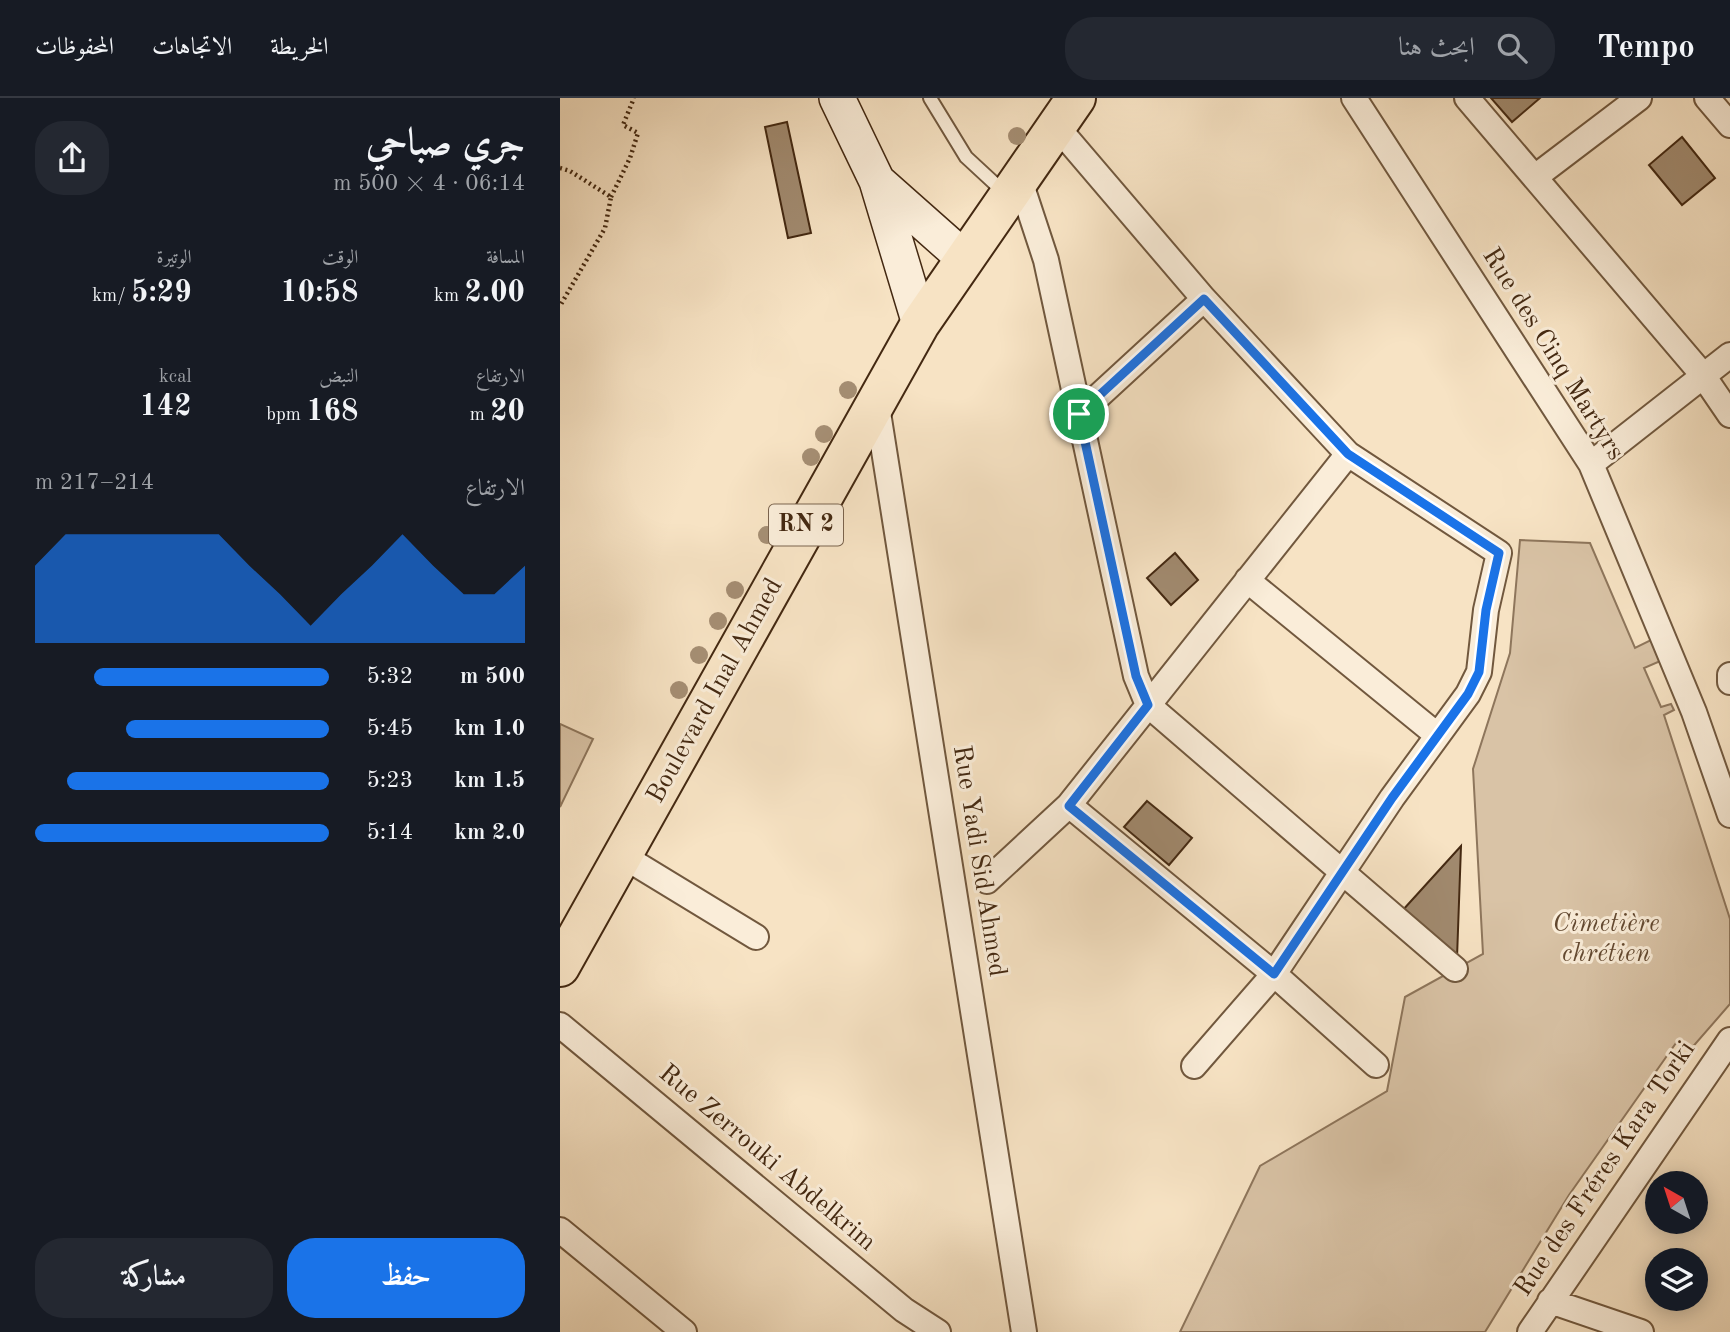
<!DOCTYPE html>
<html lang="ar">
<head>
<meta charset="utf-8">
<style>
  :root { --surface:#171b24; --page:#242831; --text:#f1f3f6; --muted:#9ea1a6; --line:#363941; --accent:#1a73e8 }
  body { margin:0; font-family:"Old Standard TT",Amiri,serif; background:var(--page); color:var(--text); direction:rtl; height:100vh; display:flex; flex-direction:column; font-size:26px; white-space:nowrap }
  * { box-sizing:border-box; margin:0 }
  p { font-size:23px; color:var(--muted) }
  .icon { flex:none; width:38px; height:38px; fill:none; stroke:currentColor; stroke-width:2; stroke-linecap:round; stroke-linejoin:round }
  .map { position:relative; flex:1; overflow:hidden; direction:ltr }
  .sheet { display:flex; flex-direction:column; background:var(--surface); width:560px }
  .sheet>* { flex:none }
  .needle { width:46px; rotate:321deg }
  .tools { position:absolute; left:1085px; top:1073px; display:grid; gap:14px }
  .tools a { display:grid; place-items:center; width:63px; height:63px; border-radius:50%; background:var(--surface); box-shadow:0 4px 18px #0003; font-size:35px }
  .pin { position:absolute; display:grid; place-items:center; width:60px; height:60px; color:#fff; margin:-30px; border:4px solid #fff; border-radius:50%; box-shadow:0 2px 7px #0007 }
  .round { display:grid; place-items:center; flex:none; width:74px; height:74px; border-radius:28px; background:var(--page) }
  .overview { display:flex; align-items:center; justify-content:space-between; height:119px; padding:0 35px }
  h1 { font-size:38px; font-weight:700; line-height:52px }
  .figures { display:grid; grid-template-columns:repeat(3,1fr); gap:10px; height:119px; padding:7px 35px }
  .figures div { display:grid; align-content:center }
  .figures b { font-size:30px; font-weight:700 }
  .figures small { font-size:19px; font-weight:400 }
  .figures p { font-size:19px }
  .chart { height:196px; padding:14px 35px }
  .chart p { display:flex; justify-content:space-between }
  .chart svg { width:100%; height:126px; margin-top:7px; fill:var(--accent); opacity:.7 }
  .cta { display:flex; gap:14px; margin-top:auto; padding:14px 35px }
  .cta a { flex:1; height:80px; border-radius:28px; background:var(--accent); color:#fff; font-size:28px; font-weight:700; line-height:80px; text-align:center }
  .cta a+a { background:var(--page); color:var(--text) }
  ul { padding:0 35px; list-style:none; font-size:23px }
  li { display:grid; grid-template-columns:112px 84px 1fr; align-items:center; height:52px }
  li i { height:18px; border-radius:9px; background:var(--accent) }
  header { display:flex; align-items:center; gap:42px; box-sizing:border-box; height:98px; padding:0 35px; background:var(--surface); border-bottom:2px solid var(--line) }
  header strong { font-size:33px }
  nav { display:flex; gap:38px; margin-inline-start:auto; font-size:24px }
  .search { width:490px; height:63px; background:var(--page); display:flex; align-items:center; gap:18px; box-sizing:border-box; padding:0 24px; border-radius:28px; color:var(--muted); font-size:26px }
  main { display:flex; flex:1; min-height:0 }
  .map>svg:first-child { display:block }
</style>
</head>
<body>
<header>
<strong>Tempo</strong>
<div class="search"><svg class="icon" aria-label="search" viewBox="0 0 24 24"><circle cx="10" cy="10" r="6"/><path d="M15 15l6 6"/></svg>ابحث هنا</div>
<nav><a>الخريطة</a><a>الاتجاهات</a><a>المحفوظات</a></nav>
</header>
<main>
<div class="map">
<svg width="1170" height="1234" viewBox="0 0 1170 1234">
  <rect width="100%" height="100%" fill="#f7e3c4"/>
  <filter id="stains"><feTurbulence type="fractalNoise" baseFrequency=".00286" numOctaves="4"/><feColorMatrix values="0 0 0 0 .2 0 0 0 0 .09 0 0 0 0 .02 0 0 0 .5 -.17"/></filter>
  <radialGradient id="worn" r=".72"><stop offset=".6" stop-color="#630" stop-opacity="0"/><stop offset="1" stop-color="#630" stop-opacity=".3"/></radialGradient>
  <path fill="#d9c3a6" stroke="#8e765c" stroke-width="2" d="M 960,442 L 1030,445 L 1075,550 L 1093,541 L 1105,561 L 1084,570 L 1101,609 L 1111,606 L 1114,612 L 1104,617 L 1170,821 L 1170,906 L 1130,952 L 1116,945 L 1009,1097 L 925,1234 L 620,1234 L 700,1068 L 827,993 L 845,899 L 923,856 L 913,671 L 950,555 Z
    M 0,626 L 33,641 L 0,709 Z"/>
  <path fill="#a18a6f" stroke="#442912" stroke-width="2" d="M 931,0 L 980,0 L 952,24 Z
    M 227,24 L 251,135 L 228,140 L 205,29 Z
    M 1122,39 L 1155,80 L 1122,107 L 1089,67 Z
    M 615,455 L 638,482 L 611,507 L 587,480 Z
    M 587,703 L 632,740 L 609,767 L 564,729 Z
    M 901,748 L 897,860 L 842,813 Z"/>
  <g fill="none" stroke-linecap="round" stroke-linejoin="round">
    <defs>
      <path id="lane" d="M 370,0 L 406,59 L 446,96"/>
      <path id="street" d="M 794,0 L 1031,366 L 1134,614 L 1170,717
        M 907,0 L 1142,276 L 1170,317
        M 1147,0 L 1170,27
        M 498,30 L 644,201 L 788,356 L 939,455 L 926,512 L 919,574 L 908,596 L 832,700 L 714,876 L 634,968
        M 975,79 L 1079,0
        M 460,83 L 486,162 L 576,578 L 588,607 L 895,871
        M 316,302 L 464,1234
        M 519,316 L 644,201
        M 1031,366 L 1170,257
        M 687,482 L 877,637
        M 1170,577 L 1170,584
        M 509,707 L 714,876 L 816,967
        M 63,758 L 196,839
        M 427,783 L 509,707 L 788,356
        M 0,927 L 344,1212 L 378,1234
        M 0,1132 L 124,1234
        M 990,1203 L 1081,1234
        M 970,1234 L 1170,942"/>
      <path id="secondary" d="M 277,0 L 317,83 L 360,226
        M 317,83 L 405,161"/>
      <path id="primary" d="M 0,869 L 360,226 L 516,0"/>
    </defs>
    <use href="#lane" stroke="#71583e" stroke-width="16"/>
    <use href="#street" stroke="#71583e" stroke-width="28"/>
    <use href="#secondary" stroke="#442912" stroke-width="38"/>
    <use href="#primary" stroke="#442912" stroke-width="42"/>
    <path stroke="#442912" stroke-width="4.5" stroke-dasharray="2 3.5" stroke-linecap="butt" d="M 0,70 L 10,73 L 51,99 L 45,130 L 0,208
      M 51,99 L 70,60 L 78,35 L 63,27 L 74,0"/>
    <use href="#lane" stroke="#faedd9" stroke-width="12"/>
    <use href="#street" stroke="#faedd9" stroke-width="24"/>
    <use href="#secondary" stroke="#faedd9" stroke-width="35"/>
    <use href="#primary" stroke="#f7e3c4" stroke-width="38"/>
  </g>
  <g fill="#a58e73">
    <circle cx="457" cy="38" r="9"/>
    <circle cx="288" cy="292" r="9"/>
    <circle cx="264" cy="336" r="9"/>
    <circle cx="251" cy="359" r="9"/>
    <circle cx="207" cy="437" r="9"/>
    <circle cx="175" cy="492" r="9"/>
    <circle cx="158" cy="523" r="9"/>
    <circle cx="139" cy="557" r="9"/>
    <circle cx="119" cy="592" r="9"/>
  </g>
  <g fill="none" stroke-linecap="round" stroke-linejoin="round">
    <defs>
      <path id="route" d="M 644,201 L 788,356 L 939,455 L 926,512 L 919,574 L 908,596 L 832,700 L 714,876 L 509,708 L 588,607 L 576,578 L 519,316 Z"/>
    </defs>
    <use href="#route" stroke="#fff" stroke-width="14"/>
    <use href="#route" stroke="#1a73e8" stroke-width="9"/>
  </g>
  <g text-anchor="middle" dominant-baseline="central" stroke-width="6" stroke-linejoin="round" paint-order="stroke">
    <rect fill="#faedd9" stroke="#7b644e" stroke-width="2" x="209" y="406.5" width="74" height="41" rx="5"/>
    <g font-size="24" font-weight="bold" fill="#442912">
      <text x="246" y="427">RN 2</text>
    </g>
    <g font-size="26" fill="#442912" stroke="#faedd9">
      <text transform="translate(993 256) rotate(58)">Rue des Cinq Martyrs</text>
      <text transform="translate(155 593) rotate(-61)">Boulevard Inal Ahmed</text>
      <text transform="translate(419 763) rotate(81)">Rue Yadi Sid Ahmed</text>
      <text transform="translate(207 1060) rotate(40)">Rue Zerrouki Abdelkrim</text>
      <text transform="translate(1045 1071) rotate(-56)">Rue des Fréres Kara Torki</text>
    </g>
    <g font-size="26" font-style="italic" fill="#624830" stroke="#faedd9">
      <text x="1046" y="826">Cimetière<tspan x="1046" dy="30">chrétien</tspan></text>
    </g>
  </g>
  <rect width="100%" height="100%" filter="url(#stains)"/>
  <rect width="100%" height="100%" fill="url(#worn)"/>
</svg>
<div class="tools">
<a><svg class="needle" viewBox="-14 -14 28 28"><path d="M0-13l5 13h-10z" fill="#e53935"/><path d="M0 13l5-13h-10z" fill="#9ea1a6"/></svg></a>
<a><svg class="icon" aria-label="layers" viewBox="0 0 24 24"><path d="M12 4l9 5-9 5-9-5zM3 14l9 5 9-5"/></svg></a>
</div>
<div class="pin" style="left:519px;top:316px;background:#1e9e55"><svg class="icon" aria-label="arrive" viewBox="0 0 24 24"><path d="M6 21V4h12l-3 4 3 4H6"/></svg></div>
</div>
<section class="sheet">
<div class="overview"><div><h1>جري صباحي</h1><p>06:14 · 4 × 500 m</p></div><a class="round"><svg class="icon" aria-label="share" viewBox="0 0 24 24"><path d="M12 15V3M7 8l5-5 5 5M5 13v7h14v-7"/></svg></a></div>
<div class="figures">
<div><p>المسافة</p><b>2.00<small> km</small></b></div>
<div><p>الوقت</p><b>10:58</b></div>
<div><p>الوتيرة</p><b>5:29<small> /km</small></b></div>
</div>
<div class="figures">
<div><p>الارتفاع</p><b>20<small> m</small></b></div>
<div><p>النبض</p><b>168<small> bpm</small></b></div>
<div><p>kcal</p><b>142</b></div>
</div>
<div class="chart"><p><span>الارتفاع</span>214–217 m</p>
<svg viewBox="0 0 160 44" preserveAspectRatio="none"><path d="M0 44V17L10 6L20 6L30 6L40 6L50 6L60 6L70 17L80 27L90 38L100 27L110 17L120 6L130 17L140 27L150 27L160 17V44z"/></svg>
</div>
<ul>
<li><b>500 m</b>5:32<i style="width:80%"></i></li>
<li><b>1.0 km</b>5:45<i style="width:69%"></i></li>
<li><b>1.5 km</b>5:23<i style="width:89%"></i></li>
<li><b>2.0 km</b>5:14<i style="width:100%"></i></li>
</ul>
<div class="cta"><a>حفظ</a><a>مشاركة</a></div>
</section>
</main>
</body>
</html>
